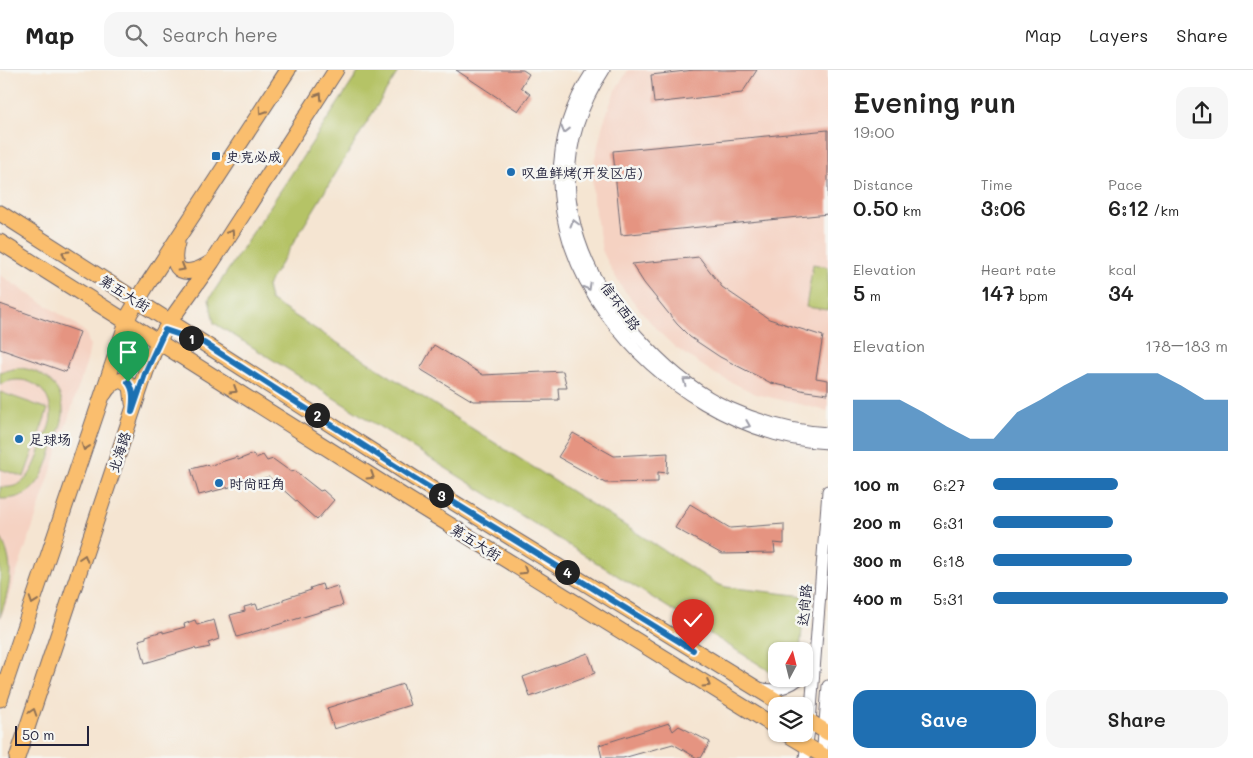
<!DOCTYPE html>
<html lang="en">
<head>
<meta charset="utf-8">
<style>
  :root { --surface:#fff; --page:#f6f6f6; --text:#222; --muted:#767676; --line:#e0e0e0; --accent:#1f6fb2 }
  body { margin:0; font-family:Mali,"LXGW WenKai TC",sans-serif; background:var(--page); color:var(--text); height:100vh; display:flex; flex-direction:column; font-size:19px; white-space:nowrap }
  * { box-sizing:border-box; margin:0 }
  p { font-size:16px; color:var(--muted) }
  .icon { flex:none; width:28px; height:28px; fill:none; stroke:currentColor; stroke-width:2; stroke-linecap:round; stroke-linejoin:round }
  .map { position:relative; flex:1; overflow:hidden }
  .drawer { display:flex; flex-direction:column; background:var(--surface); width:425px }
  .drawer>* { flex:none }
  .needle { width:32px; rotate:7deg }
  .controls { position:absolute; left:768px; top:572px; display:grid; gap:10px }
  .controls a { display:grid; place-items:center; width:45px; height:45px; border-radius:10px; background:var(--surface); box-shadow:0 1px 4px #0004; font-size:25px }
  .scale { position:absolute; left:15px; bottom:12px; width:74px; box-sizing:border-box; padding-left:5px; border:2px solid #22223b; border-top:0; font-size:14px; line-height:18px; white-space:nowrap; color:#22223b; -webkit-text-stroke:4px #f6f6f2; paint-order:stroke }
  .pin { position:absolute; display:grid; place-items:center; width:42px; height:42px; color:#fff; margin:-51px -21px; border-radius:50% 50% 50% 0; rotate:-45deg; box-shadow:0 0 5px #0007 }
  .pin .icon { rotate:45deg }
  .km { position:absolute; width:25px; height:25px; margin:-12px; border-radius:50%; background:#222; color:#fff; font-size:14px; line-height:25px; text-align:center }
  .round { display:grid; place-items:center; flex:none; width:52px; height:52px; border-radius:15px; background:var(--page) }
  .headline { display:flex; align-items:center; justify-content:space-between; height:85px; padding:0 25px }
  h1 { font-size:28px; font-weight:600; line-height:38px }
  .metrics { display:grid; grid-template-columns:repeat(3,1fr); gap:8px; height:85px; padding:5px 25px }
  .metrics div { display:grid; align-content:center }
  .metrics b { font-size:21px; font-weight:600 }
  .metrics small { font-size:14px; font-weight:400 }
  .metrics p { font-size:14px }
  .chart { height:140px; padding:10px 25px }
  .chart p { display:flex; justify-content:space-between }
  .chart svg { width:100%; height:90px; margin-top:5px; fill:var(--accent); opacity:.7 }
  .action { display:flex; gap:10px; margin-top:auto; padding:10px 25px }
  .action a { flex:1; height:58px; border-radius:15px; background:var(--accent); color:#fff; font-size:20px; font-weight:600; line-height:58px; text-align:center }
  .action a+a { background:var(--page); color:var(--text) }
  ul { padding:0 25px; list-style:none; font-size:16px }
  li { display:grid; grid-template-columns:80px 60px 1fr; align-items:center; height:38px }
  li i { height:12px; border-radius:6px; background:var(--accent) }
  header { display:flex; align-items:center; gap:30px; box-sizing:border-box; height:70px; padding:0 25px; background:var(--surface); border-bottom:1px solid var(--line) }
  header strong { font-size:24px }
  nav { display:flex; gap:28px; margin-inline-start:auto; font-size:18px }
  .search { width:350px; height:45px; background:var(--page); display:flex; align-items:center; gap:12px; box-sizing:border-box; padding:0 18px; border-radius:15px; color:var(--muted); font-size:19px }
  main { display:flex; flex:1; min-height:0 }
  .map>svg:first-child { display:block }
</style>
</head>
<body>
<header>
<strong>Map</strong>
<div class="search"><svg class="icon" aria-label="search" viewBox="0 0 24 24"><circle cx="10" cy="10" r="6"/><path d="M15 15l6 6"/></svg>Search here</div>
<nav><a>Map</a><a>Layers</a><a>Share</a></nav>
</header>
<main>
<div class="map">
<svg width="828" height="688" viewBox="0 0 828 688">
  <rect width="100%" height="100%" fill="#f6f6f2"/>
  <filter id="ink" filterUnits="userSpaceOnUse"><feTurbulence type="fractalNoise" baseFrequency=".02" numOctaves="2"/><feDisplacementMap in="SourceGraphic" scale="10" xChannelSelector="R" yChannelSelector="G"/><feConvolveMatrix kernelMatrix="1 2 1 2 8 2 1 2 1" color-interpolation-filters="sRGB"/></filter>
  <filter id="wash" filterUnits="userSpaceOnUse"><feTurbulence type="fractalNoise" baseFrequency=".0096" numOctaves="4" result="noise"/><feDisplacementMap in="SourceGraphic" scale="20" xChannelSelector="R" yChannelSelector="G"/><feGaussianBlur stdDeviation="1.12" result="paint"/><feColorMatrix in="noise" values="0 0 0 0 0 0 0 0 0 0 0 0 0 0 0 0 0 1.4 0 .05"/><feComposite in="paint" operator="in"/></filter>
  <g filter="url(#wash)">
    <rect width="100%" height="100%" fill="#f5e5d2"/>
    <path fill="#f5d2c2" d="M 628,0 L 828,0 L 828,341 L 756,324 L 715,304 L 676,278 L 657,260 L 623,219 L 612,201 L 602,180 L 599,162 L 593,130 L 592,101 L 603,54 L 614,23 Z
      M 0,205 L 75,254 L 86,263 L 90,276 L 87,291 L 34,453 L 0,551 Z"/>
    <path fill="#b5c366" stroke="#6c7250" d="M 360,0 L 399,0 L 267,216 L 270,230 L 717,514 L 726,517 L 805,526 L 800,581 L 776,581 L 776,605 L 214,253 L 209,229 Z
      M 813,194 L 828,197 L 828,240 L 806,237 Z
      M 18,298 C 43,299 65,318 63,345 C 62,355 57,365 54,374 C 44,404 37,430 0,429 L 0,417 C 29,421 36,393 43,371 C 47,362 52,352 51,342 C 49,315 22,302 0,315 L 0,302 Z
      M 0,322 L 48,339 L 24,407 L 0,399 Z
      M 0,466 C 16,494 10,519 0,547 Z"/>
    <g id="blocks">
      <path fill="#e59481" d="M 456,0 L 523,0 L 529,4 L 521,17 L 530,24 L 518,41 Z
        M 694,0 L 757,0 L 742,23 L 654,33 L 651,5 Z
        M 828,60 L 828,144 L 621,165 L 613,81 Z
        M 699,187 L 722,217 L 769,249 L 823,266 L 816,308 L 828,310 L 828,324 L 806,321 L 771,313 L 720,287 L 690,267 L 677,254 L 644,213 L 632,194 Z
        M 0,234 L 80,262 L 66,302 L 0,279 Z
        M 434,275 L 483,305 L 563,301 L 567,318 L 558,318 L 559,330 L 473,331 L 420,299 Z
        M 573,363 L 614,386 L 668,383 L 667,403 L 658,402 L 658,412 L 605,413 L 558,387 Z
        M 253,384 L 256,388 L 263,385 L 267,391 L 273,389 L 291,402 L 295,401 L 320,421 L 323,420 L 334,430 L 317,450 L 269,407 L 199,425 L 191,399 L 207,395 L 208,396 L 237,387 L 238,390 Z
        M 690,434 L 730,458 L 784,454 L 784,474 L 774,473 L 775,483 L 722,484 L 675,458 Z
        M 322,514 L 324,520 L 337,516 L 343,535 L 237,567 L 230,545 L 245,541 L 244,537 L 256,534 L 258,539 L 283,531 L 283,529 L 311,520 L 310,518 Z
        M 195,550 L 197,555 L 214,550 L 219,569 L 208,573 L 210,577 L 196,580 L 195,578 L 145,593 L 139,570 L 146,568 L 146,566 L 163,561 L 163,563 L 185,557 L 184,554 Z
        M 588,583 L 595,603 L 530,627 L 523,607 Z
        M 403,614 L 410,635 L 334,659 L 327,638 Z
        M 669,653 L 673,661 L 679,656 L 710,672 L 701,688 L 697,688 L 673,674 L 623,688 L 602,688 L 599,675 Z"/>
    </g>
  </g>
  <g filter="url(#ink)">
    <use href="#blocks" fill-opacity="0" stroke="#6c6670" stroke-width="1"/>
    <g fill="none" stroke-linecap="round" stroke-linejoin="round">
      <defs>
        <path id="tertiary" d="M 593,0 C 484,163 658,364 828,373
          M 604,0 C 540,98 570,198 648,277 C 671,301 699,324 730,338 C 761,352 794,361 828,363
          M 759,618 C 774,622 786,619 799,609
          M 805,688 L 810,652 L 828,421
          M 822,688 L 828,616"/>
        <path id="primary" d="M 0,143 L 414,408 L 785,636
          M 0,172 L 403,426 L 776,657
          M 177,173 C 168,204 187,208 210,193
          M 104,324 C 108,316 114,312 122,310 L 131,316 L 133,333
          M 0,629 L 130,243 L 147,215 L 288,0
          M 804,648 L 828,663
          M 787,664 L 827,688
          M 17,688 L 146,301 L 158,272 L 170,251 L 212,192 L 336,0"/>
      </defs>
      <use href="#tertiary" stroke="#6c6670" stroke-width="13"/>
      <use href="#primary" stroke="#6c6670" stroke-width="17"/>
      <use href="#tertiary" stroke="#fff" stroke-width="11"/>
      <use href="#primary" stroke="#fabe6e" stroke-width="15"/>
    </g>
    <defs><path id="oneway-chevron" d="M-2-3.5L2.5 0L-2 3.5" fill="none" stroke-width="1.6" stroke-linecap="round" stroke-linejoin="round" transform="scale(1.25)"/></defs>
    <g stroke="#8e7054">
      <use href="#oneway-chevron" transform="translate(319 26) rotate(-57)"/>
      <use href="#oneway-chevron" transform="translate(262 41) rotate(123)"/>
      <use href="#oneway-chevron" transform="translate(231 163) rotate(-57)"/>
      <use href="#oneway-chevron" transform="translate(65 184) rotate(-148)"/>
      <use href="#oneway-chevron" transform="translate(182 198) rotate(30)"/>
      <use href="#oneway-chevron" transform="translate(234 320) rotate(32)"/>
      <use href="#oneway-chevron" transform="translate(85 377) rotate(109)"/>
      <use href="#oneway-chevron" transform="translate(371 406) rotate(32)"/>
      <use href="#oneway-chevron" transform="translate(84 488) rotate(-72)"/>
      <use href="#oneway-chevron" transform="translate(524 501) rotate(32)"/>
      <use href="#oneway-chevron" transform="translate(33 531) rotate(109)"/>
      <use href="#oneway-chevron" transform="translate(707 614) rotate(32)"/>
      <use href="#oneway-chevron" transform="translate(33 642) rotate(-72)"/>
    </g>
    <g stroke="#9c9ca7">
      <use href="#oneway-chevron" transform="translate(565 60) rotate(104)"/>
      <use href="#oneway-chevron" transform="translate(574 153) rotate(-105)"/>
      <use href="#oneway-chevron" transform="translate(588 217) rotate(61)"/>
      <use href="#oneway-chevron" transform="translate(686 311) rotate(-144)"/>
      <use href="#oneway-chevron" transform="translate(747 355) rotate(22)"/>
    </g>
  </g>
  <g fill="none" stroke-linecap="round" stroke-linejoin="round" filter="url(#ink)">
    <defs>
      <path id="route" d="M 128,312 C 135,320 133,332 132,342 L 146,301 L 165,260 L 204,273 L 414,408 L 693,580"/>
    </defs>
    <use href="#route" stroke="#fff" stroke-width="10"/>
    <use href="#route" stroke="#1f6fb2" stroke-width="6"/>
  </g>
  <g fill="#1f6fb2" stroke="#f6f6f2" stroke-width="2">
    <rect x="211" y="81" width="10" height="10" rx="2.5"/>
    <circle cx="511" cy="102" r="5"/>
    <circle cx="19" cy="369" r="5"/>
    <circle cx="219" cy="413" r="5"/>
  </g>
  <g text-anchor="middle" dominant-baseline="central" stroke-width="5" stroke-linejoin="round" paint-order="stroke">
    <g font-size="14" fill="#22223b" stroke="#f6f6f2" text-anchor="start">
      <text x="226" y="86">史克必成</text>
      <text x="521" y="102">叹鱼鲜烤(开发区店)</text>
      <text x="29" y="369">足球场</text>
      <text x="229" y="413">时尚旺角</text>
    </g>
    <g font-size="14" fill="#22223b" stroke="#f6f6f2">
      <text transform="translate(125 223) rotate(32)">第五大街</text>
      <text transform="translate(621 236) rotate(54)">信环西路</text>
      <text transform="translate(119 382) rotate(-72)">北海路</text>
      <text transform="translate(476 472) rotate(32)">第五大街</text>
      <text transform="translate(804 535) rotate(-85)">达尚路</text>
    </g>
  </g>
</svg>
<div class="controls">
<a><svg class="needle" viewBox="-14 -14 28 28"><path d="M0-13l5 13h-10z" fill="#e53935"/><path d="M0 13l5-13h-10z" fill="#767676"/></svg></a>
<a><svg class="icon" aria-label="layers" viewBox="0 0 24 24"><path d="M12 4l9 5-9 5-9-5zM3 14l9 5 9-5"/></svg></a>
</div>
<div class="scale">50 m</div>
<div class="pin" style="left:128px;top:312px;background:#1e9e55"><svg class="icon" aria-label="arrive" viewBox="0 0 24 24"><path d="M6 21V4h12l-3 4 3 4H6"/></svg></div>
<div class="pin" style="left:693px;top:580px;background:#d93025"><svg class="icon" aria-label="check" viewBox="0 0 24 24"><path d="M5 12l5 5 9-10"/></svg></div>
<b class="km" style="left:191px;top:268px">1</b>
<b class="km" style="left:317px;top:345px">2</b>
<b class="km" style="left:441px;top:425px">3</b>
<b class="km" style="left:567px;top:502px">4</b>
</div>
<section class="drawer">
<div class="headline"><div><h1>Evening run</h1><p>19:00</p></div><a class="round"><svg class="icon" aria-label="share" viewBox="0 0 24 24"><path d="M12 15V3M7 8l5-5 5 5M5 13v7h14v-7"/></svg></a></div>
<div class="metrics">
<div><p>Distance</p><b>0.50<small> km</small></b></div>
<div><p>Time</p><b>3:06</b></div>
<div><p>Pace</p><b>6:12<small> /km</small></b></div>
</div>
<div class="metrics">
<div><p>Elevation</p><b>5<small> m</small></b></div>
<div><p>Heart rate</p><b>147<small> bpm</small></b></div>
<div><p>kcal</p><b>34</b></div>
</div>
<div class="chart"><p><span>Elevation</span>178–183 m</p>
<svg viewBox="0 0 160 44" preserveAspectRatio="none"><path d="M0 44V19L10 19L20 19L30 25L40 32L50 38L60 38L70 25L80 19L90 12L100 6L110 6L120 6L130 6L140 12L150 19L160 19V44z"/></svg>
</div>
<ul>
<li><b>100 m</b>6:27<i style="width:53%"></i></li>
<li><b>200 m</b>6:31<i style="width:51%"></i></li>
<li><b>300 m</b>6:18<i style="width:59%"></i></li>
<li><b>400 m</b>5:31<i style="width:100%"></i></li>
</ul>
<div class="action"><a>Save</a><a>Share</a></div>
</section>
</main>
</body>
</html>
